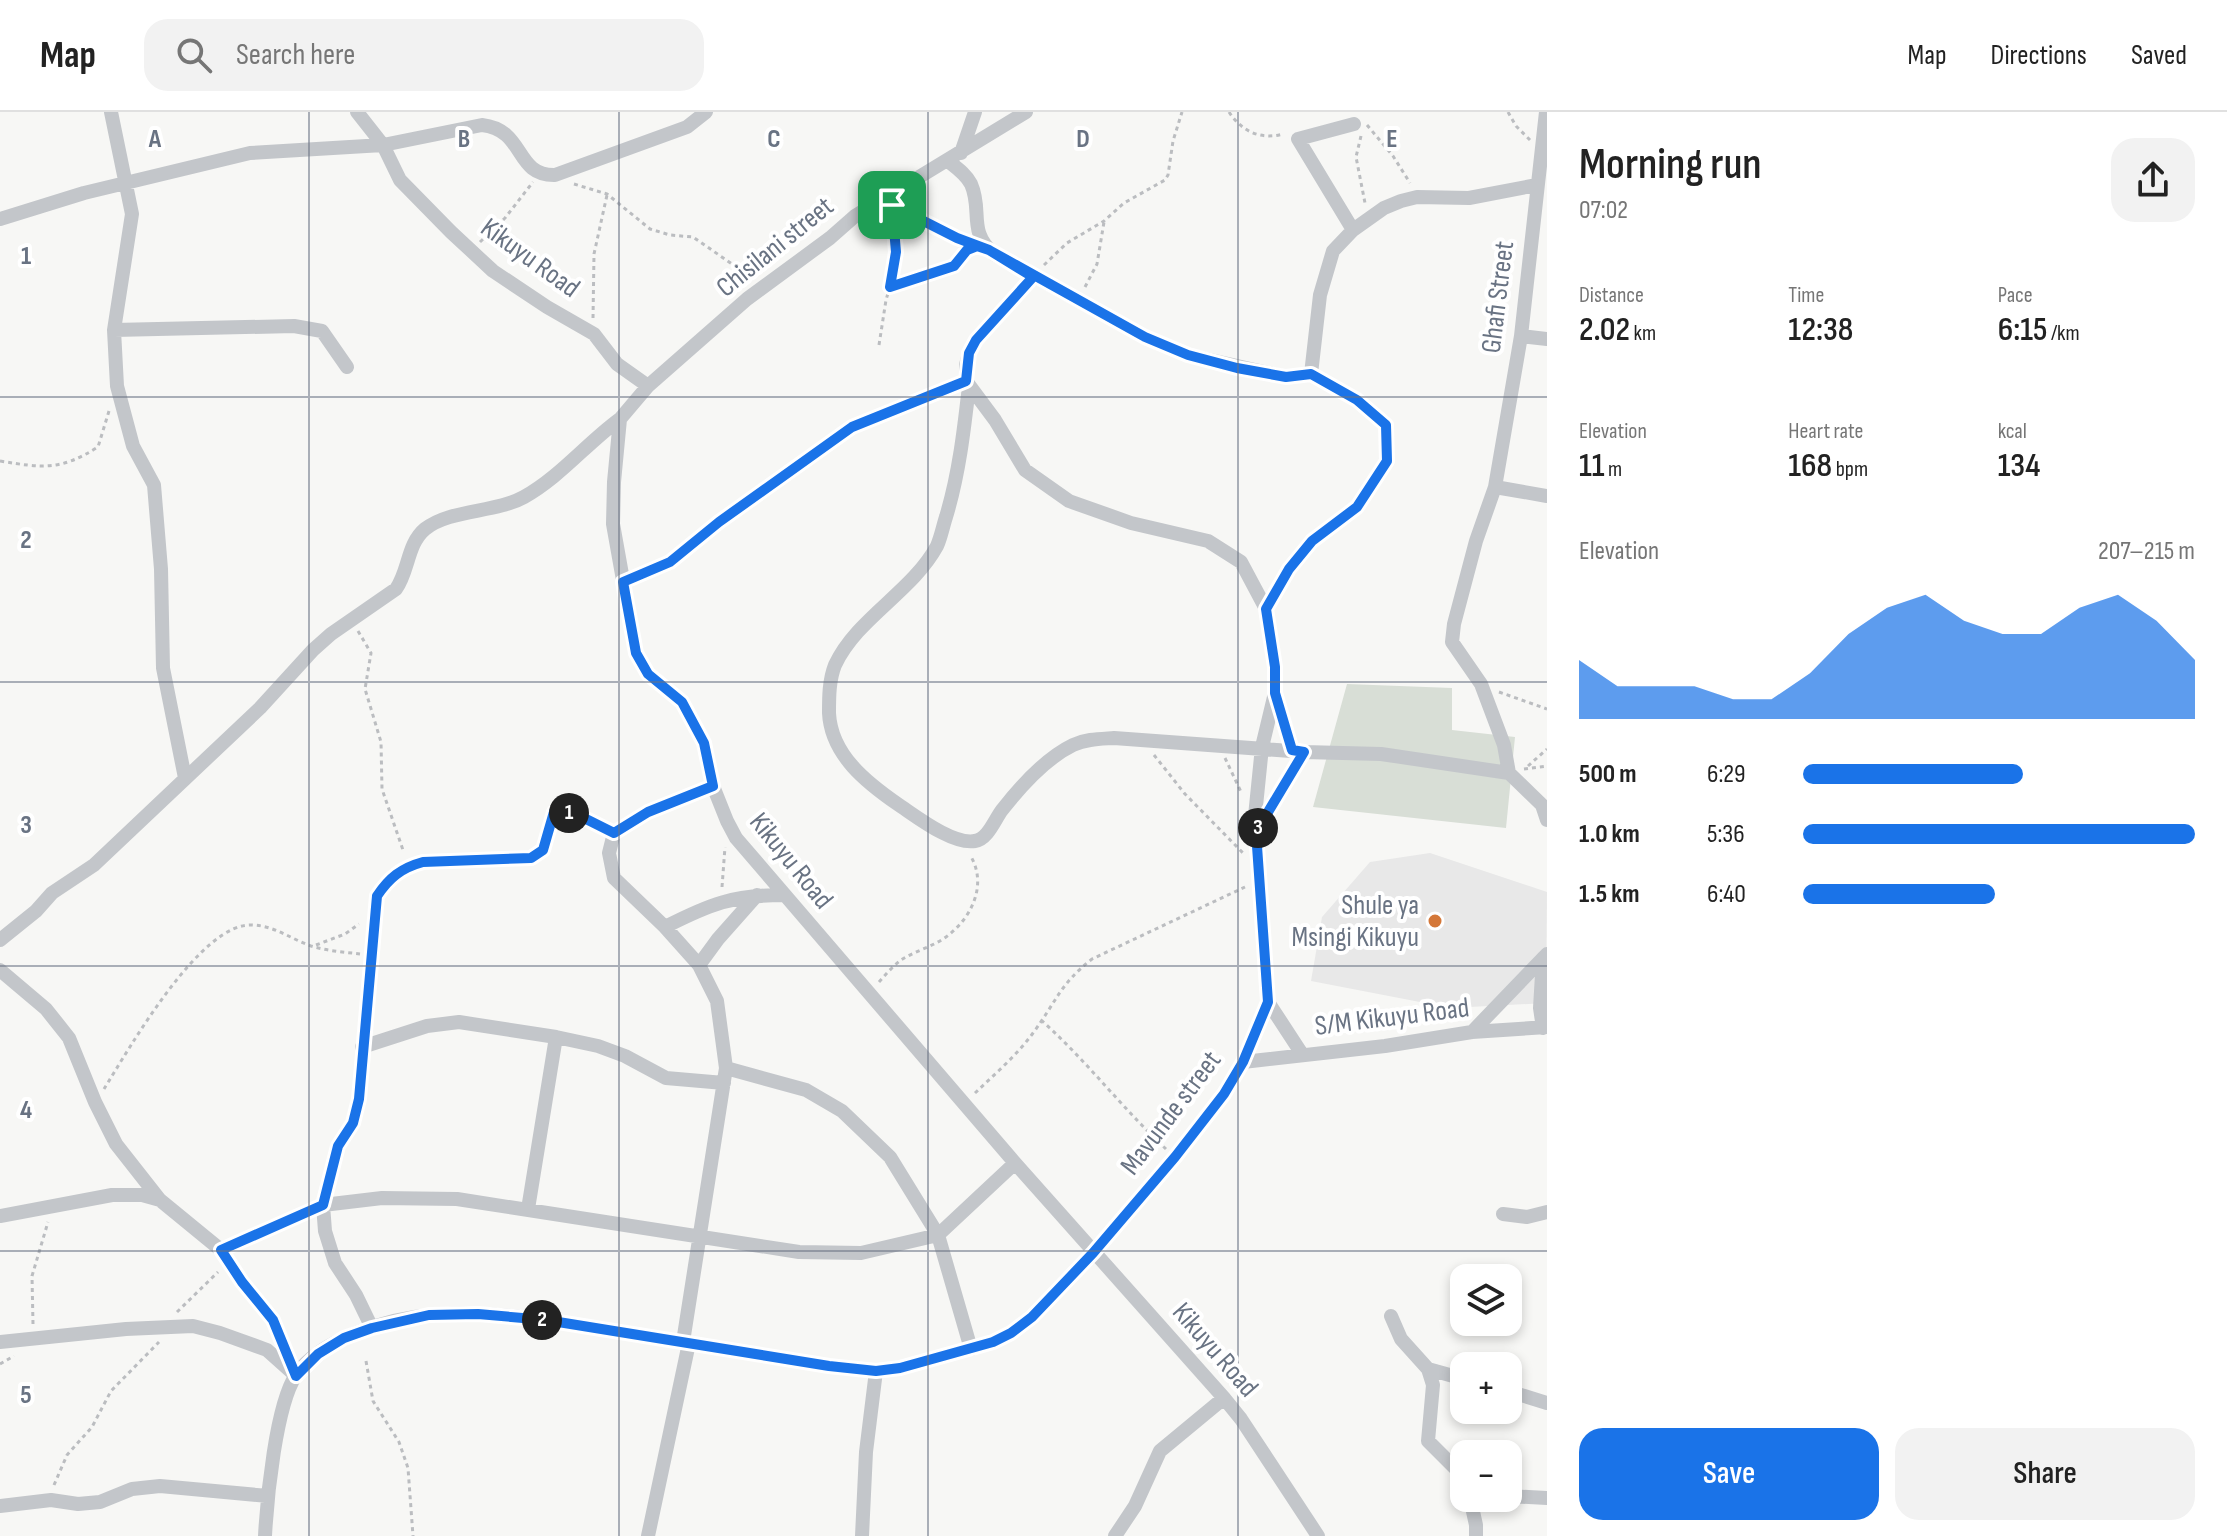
<!DOCTYPE html>
<html lang="en">
<head>
<meta charset="utf-8">
<style>
  :root { --surface:#fff; --page:#f2f2f2; --text:#222; --muted:#767676; --line:#e0e0e0; --accent:#1a73e8 }
  body { margin:0; font-family:"Sofia Sans Condensed",sans-serif; background:var(--page); color:var(--text); height:100vh; display:flex; flex-direction:column; font-size:30px; white-space:nowrap }
  * { box-sizing:border-box; margin:0 }
  p { font-size:26px; color:var(--muted) }
  .icon { flex:none; width:44px; height:44px; fill:none; stroke:currentColor; stroke-width:2; stroke-linecap:round; stroke-linejoin:round }
  .map { position:relative; flex:1; overflow:hidden }
  .drawer { display:flex; flex-direction:column; background:var(--surface); width:680px }
  .drawer>* { flex:none }
  .buttons { position:absolute; left:1450px; top:1152px; display:grid; gap:16px }
  .buttons a { display:grid; place-items:center; width:72px; height:72px; border-radius:16px; background:var(--surface); box-shadow:0 4px 12px #0003; font-size:40px }
  .pin { position:absolute; display:grid; place-items:center; width:68px; height:68px; color:#fff; margin:-34px; border-radius:16px; box-shadow:0 4px 12px #0006 }
  .km { position:absolute; width:40px; height:40px; margin:-20px; border-radius:50%; background:#222; color:#fff; font-size:22px; line-height:40px; text-align:center }
  .round { display:grid; place-items:center; flex:none; width:84px; height:84px; border-radius:24px; background:var(--page) }
  .summary { display:flex; align-items:center; justify-content:space-between; height:136px; padding:0 32px }
  h1 { font-size:44px; font-weight:600; line-height:60px }
  .metrics { display:grid; grid-template-columns:repeat(3,1fr); gap:12px; height:136px; padding:8px 32px }
  .metrics div { display:grid; align-content:center }
  .metrics b { font-size:34px; font-weight:600 }
  .metrics small { font-size:22px; font-weight:400 }
  .metrics p { font-size:22px }
  .chart { height:224px; padding:16px 32px }
  .chart p { display:flex; justify-content:space-between }
  .chart svg { width:100%; height:144px; margin-top:8px; fill:var(--accent); opacity:.7 }
  .cta { display:flex; gap:16px; margin-top:auto; padding:16px 32px }
  .cta a { flex:1; height:92px; border-radius:24px; background:var(--accent); color:#fff; font-size:32px; font-weight:600; line-height:92px; text-align:center }
  .cta a+a { background:var(--page); color:var(--text) }
  ul { padding:0 32px; list-style:none; font-size:26px }
  li { display:grid; grid-template-columns:128px 96px 1fr; align-items:center; height:60px }
  li i { height:20px; border-radius:10px; background:var(--accent) }
  header { display:flex; align-items:center; gap:48px; box-sizing:border-box; height:112px; padding:0 40px; background:var(--surface); border-bottom:2px solid var(--line) }
  header strong { font-size:38px }
  nav { display:flex; gap:44px; margin-inline-start:auto; font-size:28px }
  .search { width:560px; height:72px; background:var(--page); display:flex; align-items:center; gap:20px; box-sizing:border-box; padding:0 28px; border-radius:24px; color:var(--muted); font-size:30px }
  main { display:flex; flex:1; min-height:0 }
  .map>svg:first-child { display:block }
</style>
</head>
<body>
<header>
<strong>Map</strong>
<div class="search"><svg class="icon" aria-label="search" viewBox="0 0 24 24"><circle cx="10" cy="10" r="6"/><path d="M15 15l6 6"/></svg>Search here</div>
<nav><a>Map</a><a>Directions</a><a>Saved</a></nav>
</header>
<main>
<div class="map">
<svg width="1547" height="1424" viewBox="0 0 1547 1424">
  <rect width="100%" height="100%" fill="#f7f7f5"/>
  <path fill="#e8e8e8" d="M 1430,741 L 1547,780 L 1546,891 L 1451,896 L 1311,869 L 1322,805 L 1370,750 Z"/>
  <path fill="#d8ded6" d="M 1347,572 L 1452,576 L 1452,618 L 1515,625 L 1506,716 L 1313,695 Z"/>
  <g fill="none" stroke-linecap="round" stroke-linejoin="round">
    <path stroke="#bbbdc0" stroke-width="3" stroke-dasharray="4 4" stroke-linecap="butt" d="M 1229,0 C 1242,20 1261,28 1283,22
      M 1508,0 L 1516,14 L 1530,28
      M 1367,13 L 1393,44 L 1410,71
      M 1361,24 L 1356,45 L 1365,91
      M 574,72 L 607,82 L 650,117 L 670,123 L 693,125 L 732,152 L 756,161
      M 895,95 L 967,130
      M 480,130 L 505,106 L 533,70
      M 1044,153 L 1067,131 L 1104,109 L 1124,91 L 1165,68 L 1168,63 L 1173,29 L 1182,0
      M 890,175 L 954,154 L 970,137
      M 1085,175 L 1097,152 L 1104,110
      M 593,206 L 594,142 L 607,83
      M 879,233 L 886,188 L 896,154 L 892,97
      M 0,349 C 43,356 60,359 98,335 L 109,299
      M 358,519 L 371,541 L 365,577 L 381,630 L 382,677 L 404,741
      M 1499,580 L 1547,597
      M 1154,643 L 1185,682 L 1243,741
      M 1225,646 L 1242,682
      M 1528,654 L 1547,637
      M 1524,657 L 1547,654
      M 722,775 L 725,735
      M 316,833 L 345,822 L 359,812
      M 879,870 C 886,862 893,854 901,848 C 915,839 932,835 946,825 C 972,806 988,772 970,743
      M 1041,908 C 1086,948 1122,996 1166,1037
      M 104,977 C 129,937 201,809 253,813 C 275,814 291,827 311,834 C 327,839 344,840 360,842
      M 975,981 C 995,962 1017,943 1033,921 C 1056,890 1060,872 1092,847 L 1245,775
      M 177,1200 L 218,1160
      M 33,1212 L 32,1164 L 48,1110
      M 366,1249 L 373,1289 L 399,1330 L 408,1356 L 413,1424
      M 0,1252 L 14,1244
      M 54,1373 L 67,1343 L 92,1315 L 111,1279 L 159,1230"/>
    <path stroke="#c3c6ca" stroke-width="14" d="M 111,0 L 132,102 L 114,218 L 117,274 L 133,334 L 154,373 L 161,457 L 163,556 L 185,666
      M 357,0 L 383,33 L 400,68 L 451,120 L 493,159 L 547,195 L 594,222 L 617,252 L 648,274 L 620,307 L 614,370 L 613,412 L 636,541 L 648,562 L 682,590 L 704,631 L 713,674 L 727,709 L 736,726 L 1015,1051 L 1224,1286 L 1241,1307 L 1318,1424
      M 1546,0 L 1521,224 L 1495,375 L 1476,429 L 1454,512 L 1452,530 L 1481,572 L 1504,633 L 1509,661 L 1542,693 L 1547,708
      M 961,41 L 975,0
      M 948,49 C 957,56 966,62 971,72 C 983,99 967,119 994,142 L 1145,225 L 1188,243 L 1286,265 L 1311,262
      M 0,107 L 84,81 L 250,41 L 383,33 L 482,13 C 526,18 514,64 555,63 L 687,15 L 706,0
      M 1353,118 L 1384,96 L 1401,89 L 1417,85 L 1469,86 L 1537,73
      M 114,218 L 294,214 L 322,219 L 347,255
      M 1521,224 L 1547,227
      M 648,274 L 747,187 L 830,126 L 855,104 L 1026,0
      M 969,274 C 964,318 959,362 946,405 C 943,414 941,425 937,434 C 912,480 857,506 835,553 C 829,568 829,585 829,601 C 831,643 867,671 899,693 C 917,705 953,733 975,729 C 988,727 995,707 1002,698 C 1020,675 1046,646 1073,633 C 1086,627 1100,627 1114,626 L 1304,640 L 1381,642 L 1509,661
      M 1495,375 L 1547,384
      M 623,470 L 670,450 L 719,410 L 852,315 L 966,269
      M 1266,497 L 1289,457 L 1312,429 L 1357,395 L 1387,349 L 1386,313 L 1357,288 L 1311,262 L 1320,183 L 1333,139 L 1353,118 L 1298,27 L 1354,12
      M 1276,585 L 1292,638
      M 1256,719 L 1304,640
      M 665,815 C 710,792 733,783 784,783
      M 0,828 L 36,799 L 52,781 L 94,753 L 260,596 L 313,538 L 331,522 L 396,477 C 409,459 407,432 425,417 C 450,397 495,401 524,385 C 560,365 587,331 620,307
      M 699,853 L 718,827 L 757,783
      M 0,858 L 46,897 L 69,926 L 95,990 L 116,1032 L 160,1088
      M 1268,890 L 1302,942
      M 1543,916 L 1540,896 L 1543,846
      M 1472,920 L 1547,842
      M 362,935 L 427,914 L 459,910 L 556,925 L 598,934 L 625,944 L 666,966 L 724,971
      M 1243,950 L 1385,934 L 1472,920 L 1547,915
      M 726,956 L 806,978 L 842,999 L 890,1045 L 938,1123 L 971,1237
      M 528,1097 L 556,925
      M 1503,1102 L 1527,1105 L 1547,1100
      M 0,1104 L 112,1083 L 142,1083 L 160,1088 L 221,1138 L 242,1170 L 273,1208 L 296,1264
      M 221,1138 L 323,1093 L 382,1086 L 457,1087 L 799,1140 L 861,1141 L 938,1123 L 1015,1051
      M 1391,1204 L 1401,1227 L 1428,1257 L 1433,1273 L 1428,1329 L 1457,1358 L 1464,1372
      M 372,1216 L 356,1183 L 335,1151 L 325,1119 L 323,1093 L 338,1034 L 353,1011 L 359,987 L 377,784 C 389,766 401,756 423,750 L 531,746 L 543,738 L 554,700 L 576,702 L 614,721
      M 0,1230 L 126,1217 L 193,1214 L 220,1221 L 267,1238 L 295,1263
      M 683,1230 L 726,956 L 717,889 L 699,853 L 665,815 L 614,766 L 609,741 L 614,721 L 648,700 L 713,674
      M 1428,1257 L 1464,1267
      M 1508,1279 L 1547,1291
      M 1508,1384 L 1547,1386
      M 1470,1386 L 1476,1413 L 1476,1424
      M 0,1394 L 51,1388 L 78,1392 L 100,1390 L 132,1377 L 160,1374 L 268,1384
      M 265,1424 C 267,1386 276,1293 296,1263 C 320,1227 390,1206 432,1203 C 492,1198 554,1209 613,1219 C 685,1230 757,1243 829,1254 L 876,1259 L 900,1256 L 993,1230 L 1011,1221 L 1032,1205 L 1093,1141 L 1175,1045 L 1224,982 L 1243,950 L 1268,890 L 1255,704 L 1262,635 L 1275,581 L 1275,555 L 1266,497 L 1241,450 L 1208,429 L 1131,411 L 1069,389 L 1025,358 L 995,308 L 966,269 L 966,253 L 969,241 L 976,228 L 1033,165
      M 648,1424 L 689,1231
      M 862,1424 L 866,1340 L 876,1259
      M 1115,1424 L 1135,1394 L 1160,1339 L 1224,1286"/>
  </g>
  <g fill="none" stroke-linecap="round" stroke-linejoin="round">
    <defs>
      <path id="route" d="M 892,93 L 957,126 L 989,138 L 1033,165 L 976,228 L 969,241 L 966,269 L 852,315 L 719,410 L 670,450 L 623,470 L 636,541 L 648,562 L 682,590 L 704,631 L 713,674 L 648,700 L 614,721 L 576,702 L 554,700 L 543,738 L 531,746 L 423,750 C 401,756 389,766 377,784 L 359,987 L 353,1011 L 338,1034 L 323,1093 L 221,1138 L 242,1170 L 273,1208 L 296,1264 L 318,1242 L 344,1226 L 372,1216 L 429,1203 L 478,1202 L 546,1208 L 829,1254 L 876,1259 L 900,1256 L 993,1230 L 1011,1221 L 1032,1205 L 1093,1141 L 1175,1045 L 1224,982 L 1243,950 L 1268,890 L 1256,720 L 1304,640 L 1292,638 L 1275,581 L 1275,555 L 1266,497 L 1289,457 L 1312,429 L 1357,395 L 1387,349 L 1386,313 L 1357,288 L 1311,262 L 1286,265 L 1237,256 L 1188,243 L 1145,225 L 989,138 L 977,134 L 967,138 L 954,154 L 890,175 L 896,140 L 892,93"/>
    </defs>
    <use href="#route" stroke="#fff" stroke-width="16"/>
    <use href="#route" stroke="#1a73e8" stroke-width="10"/>
  </g>
  <path fill="none" stroke="#697383" stroke-width="2" stroke-opacity="0.55" d="M 309,0 L 309,1424M 619,0 L 619,1424M 928,0 L 928,1424M 1238,0 L 1238,1424M 0,285 L 1547,285M 0,570 L 1547,570M 0,854 L 1547,854M 0,1139 L 1547,1139"/>
  <circle fill="#d47738" stroke="#fff" stroke-width="3" cx="1435" cy="809" r="8"/>
  <g text-anchor="middle" dominant-baseline="central" stroke-width="8" stroke-linejoin="round" paint-order="stroke">
    <g font-size="28" fill="#697383" stroke="#fff">
      <text transform="translate(775 135) rotate(-39)">Chisilani street</text>
      <text transform="translate(530 146) rotate(36)">Kikuyu Road</text>
      <text transform="translate(1498 185) rotate(-83)">Ghafi Street</text>
      <text transform="translate(791 749) rotate(51)">Kikuyu Road</text>
      <text transform="translate(1392 905) rotate(-7)">S/M Kikuyu Road</text>
      <text transform="translate(1171 1001) rotate(-53)">Mavunde street</text>
      <text transform="translate(1215 1238) rotate(49)">Kikuyu Road</text>
    </g>
    <g font-size="28" fill="#697383" stroke="#fff" text-anchor="end">
      <text x="1419" y="793">Shule ya<tspan x="1419" dy="32">Msingi Kikuyu</tspan></text>
    </g>
  </g>
  <g font-size="26" text-anchor="middle" font-weight="bold" fill="#697383" stroke="#fff" stroke-width="8" stroke-linejoin="round" paint-order="stroke">
    <text x="155" y="35">A</text>
    <text x="464" y="35">B</text>
    <text x="774" y="35">C</text>
    <text x="1083" y="35">D</text>
    <text x="1392" y="35">E</text>
    <text x="26" y="152">1</text>
    <text x="26" y="436">2</text>
    <text x="26" y="721">3</text>
    <text x="26" y="1006">4</text>
    <text x="26" y="1291">5</text>
  </g>
</svg>
<div class="buttons">
<a><svg class="icon" aria-label="layers" viewBox="0 0 24 24"><path d="M12 4l9 5-9 5-9-5zM3 14l9 5 9-5"/></svg></a>
<a>+</a>
<a>−</a>
</div>
<div class="pin" style="left:892px;top:93px;background:#1e9e55"><svg class="icon" aria-label="arrive" viewBox="0 0 24 24"><path d="M6 21V4h12l-3 4 3 4H6"/></svg></div>
<b class="km" style="left:569px;top:701px">1</b>
<b class="km" style="left:542px;top:1208px">2</b>
<b class="km" style="left:1258px;top:716px">3</b>
</div>
<section class="drawer">
<div class="summary"><div><h1>Morning run</h1><p>07:02</p></div><a class="round"><svg class="icon" aria-label="share" viewBox="0 0 24 24"><path d="M12 15V3M7 8l5-5 5 5M5 13v7h14v-7"/></svg></a></div>
<div class="metrics">
<div><p>Distance</p><b>2.02<small> km</small></b></div>
<div><p>Time</p><b>12:38</b></div>
<div><p>Pace</p><b>6:15<small> /km</small></b></div>
</div>
<div class="metrics">
<div><p>Elevation</p><b>11<small> m</small></b></div>
<div><p>Heart rate</p><b>168<small> bpm</small></b></div>
<div><p>kcal</p><b>134</b></div>
</div>
<div class="chart"><p><span>Elevation</span>207–215 m</p>
<svg viewBox="0 0 160 44" preserveAspectRatio="none"><path d="M0 44V26L10 34L20 34L30 34L40 38L50 38L60 30L70 18L80 10L90 6L100 14L110 18L120 18L130 10L140 6L150 14L160 26V44z"/></svg>
</div>
<ul>
<li><b>500 m</b>6:29<i style="width:56%"></i></li>
<li><b>1.0 km</b>5:36<i style="width:100%"></i></li>
<li><b>1.5 km</b>6:40<i style="width:49%"></i></li>
</ul>
<div class="cta"><a>Save</a><a>Share</a></div>
</section>
</main>
</body>
</html>
